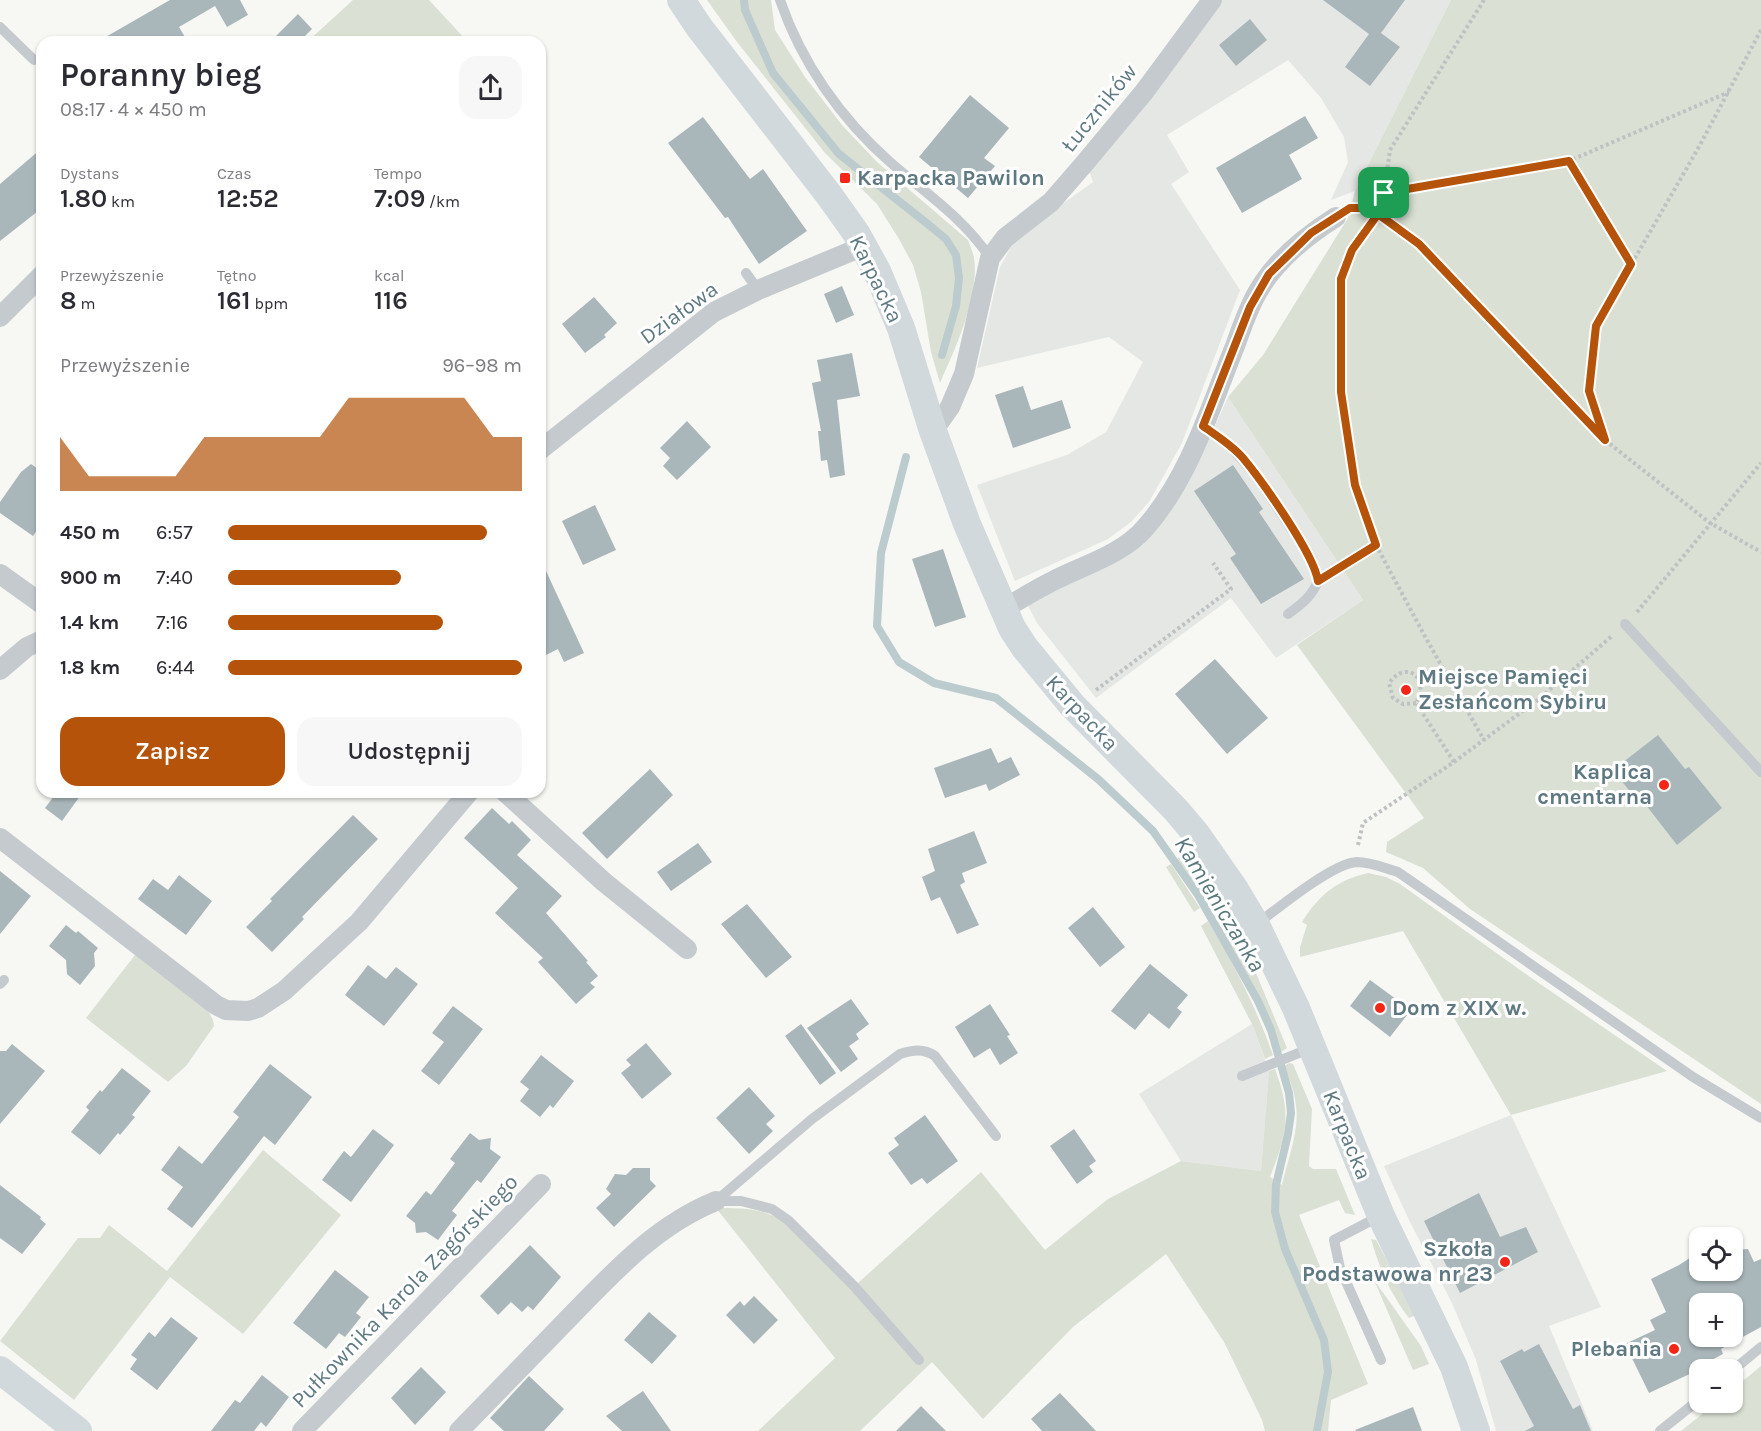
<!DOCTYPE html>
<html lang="pl">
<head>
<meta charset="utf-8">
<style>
  :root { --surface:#fff; --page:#f7f7f7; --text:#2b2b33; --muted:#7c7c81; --accent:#b45309 }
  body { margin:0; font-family:Karla,sans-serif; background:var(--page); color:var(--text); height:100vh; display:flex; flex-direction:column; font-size:22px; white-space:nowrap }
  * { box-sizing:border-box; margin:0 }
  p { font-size:20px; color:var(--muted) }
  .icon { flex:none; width:33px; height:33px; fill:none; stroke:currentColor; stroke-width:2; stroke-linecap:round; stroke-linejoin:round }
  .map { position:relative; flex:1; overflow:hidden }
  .panel { position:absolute; left:36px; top:36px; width:510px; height:762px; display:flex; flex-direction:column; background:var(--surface); border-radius:18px; box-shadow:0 2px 4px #0004 }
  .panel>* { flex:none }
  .tools { position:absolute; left:1689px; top:1227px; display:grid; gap:12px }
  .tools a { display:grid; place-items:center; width:54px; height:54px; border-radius:12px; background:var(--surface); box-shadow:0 2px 4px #0004; font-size:30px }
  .pin { position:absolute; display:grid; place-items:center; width:51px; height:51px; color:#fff; margin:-26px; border-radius:12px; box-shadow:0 3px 9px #0006 }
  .round { display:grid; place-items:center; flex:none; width:63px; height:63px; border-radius:18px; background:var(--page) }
  .head { display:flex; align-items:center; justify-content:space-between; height:102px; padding:0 24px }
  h1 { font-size:33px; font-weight:600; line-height:45px }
  .figures { display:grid; grid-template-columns:repeat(3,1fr); gap:9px; height:102px; padding:6px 24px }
  .figures div { display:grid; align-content:center }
  .figures b { font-size:26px; font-weight:600 }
  .figures small { font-size:16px; font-weight:400 }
  .figures p { font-size:16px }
  .chart { height:168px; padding:12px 24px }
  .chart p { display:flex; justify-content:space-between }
  .chart svg { width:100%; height:108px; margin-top:6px; fill:var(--accent); opacity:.7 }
  .primary-button { display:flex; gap:12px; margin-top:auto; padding:12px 24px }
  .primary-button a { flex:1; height:69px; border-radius:18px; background:var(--accent); color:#fff; font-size:24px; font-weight:600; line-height:69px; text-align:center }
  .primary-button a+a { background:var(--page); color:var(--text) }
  ul { padding:0 24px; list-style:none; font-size:20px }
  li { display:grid; grid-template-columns:96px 72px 1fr; align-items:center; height:45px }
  li i { height:15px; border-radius:8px; background:var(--accent) }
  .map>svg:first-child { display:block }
</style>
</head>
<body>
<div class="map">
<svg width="1761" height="1431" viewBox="0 0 1761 1431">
  <rect width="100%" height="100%" fill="#f7f7f4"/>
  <path fill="#e5e7e5" d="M 1217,0 L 1451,0 L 1355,191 L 1331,200 L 1348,162 L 1344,137 L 1321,98 L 1288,60 L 1167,135 L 1189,172 L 1171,184 L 1240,290 L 1182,443 L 1149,502 L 1131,522 L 1108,539 L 1015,581 L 977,485 L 1067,455 L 1106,432 L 1143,362 L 1109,337 L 977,368 L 1000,267 L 1011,247 L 1026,230 L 1093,182 L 1088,167 Z
    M 1228,397 L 1363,600 L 1276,658 L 1231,598 L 1096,698 L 1037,623 L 1026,602 L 1173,505 L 1198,464 Z
    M 1252,1024 L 1269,1071 L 1261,1171 L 1181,1161 L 1139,1094 Z
    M 1511,1115 L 1601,1307 L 1549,1326 L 1593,1431 L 1496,1431 L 1476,1360 L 1452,1303 L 1410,1222 L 1384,1166 Z"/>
  <path fill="#dae0d4" d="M 353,0 L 429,0 L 468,42 L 307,42 Z
    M 707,0 L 771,0 L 775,30 L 805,77 L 842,125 L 877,162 L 968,240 C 970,246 973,252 974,258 C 980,296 955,349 940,383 L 931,352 L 921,292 L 913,265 L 899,239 L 877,204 L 825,153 L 737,42 Z
    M 1451,0 L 1761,0 L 1761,1104 L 1470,909 L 1423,868 L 1386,852 L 1387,842 L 1424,818 L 1297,645 L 1363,600 L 1228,397 L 1263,355 L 1348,218 L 1355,191 Z
    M 1182,855 L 1212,899 L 1206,904 L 1177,859 Z
    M 1171,864 L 1200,908 L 1194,912 L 1166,867 Z
    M 1368,873 L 1386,877 L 1400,884 L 1530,977 L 1667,1071 L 1511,1115 L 1403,931 L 1300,957 L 1300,947 L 1307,925 L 1302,922 C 1319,895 1337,880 1368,873 Z
    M 1221,912 L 1256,973 L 1287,1048 L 1281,1052 C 1265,1003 1240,961 1213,917 Z
    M 1208,921 C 1234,964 1256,1007 1273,1055 L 1265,1059 L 1252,1024 L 1201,926 Z
    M 135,955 L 207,1009 L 213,1020 L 214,1026 L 186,1066 L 168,1082 L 86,1018 Z
    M 1289,1063 L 1293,1064 L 1312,1109 L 1309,1166 L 1313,1169 L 1336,1169 L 1355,1215 L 1345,1213 L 1339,1200 L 1299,1215 L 1368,1384 L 1331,1400 L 1328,1431 L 1265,1431 L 1262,1420 L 1224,1342 L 1166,1254 L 1073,1327 L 983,1419 L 932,1362 L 860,1431 L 758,1431 L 835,1358 L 716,1208 C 732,1208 751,1208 766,1213 C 791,1221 836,1265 858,1283 L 981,1172 L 1045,1250 L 1108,1199 L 1181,1161 L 1261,1171 L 1269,1071 L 1275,1069 C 1292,1115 1287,1133 1270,1177 L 1282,1185 C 1287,1162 1300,1129 1296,1106 C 1295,1092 1289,1079 1284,1066 Z
    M 263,1150 L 341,1215 L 243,1334 L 170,1277 L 74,1400 L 0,1341 L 78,1238 L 100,1238 L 109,1225 L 167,1271 Z
    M 1371,1239 L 1376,1240 L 1416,1315 L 1409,1318 C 1390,1293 1380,1270 1371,1239 Z
    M 1374,1280 L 1421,1346 L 1429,1364 L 1413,1370 Z
    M 1761,1366 L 1761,1431 L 1681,1431 L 1716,1403 L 1732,1402 L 1733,1389 Z"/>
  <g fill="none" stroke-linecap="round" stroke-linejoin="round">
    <path stroke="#bcccce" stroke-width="8" d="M 744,0 L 745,10 L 773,73 L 839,154 L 924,221 L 946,239 L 956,255 L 959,278 L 956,306 L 942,355
      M 906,457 L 881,553 L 877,626 L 899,662 L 934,683 L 996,698 L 1098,779 L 1153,831 L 1198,895 L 1258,1001 L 1271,1030 L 1289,1093 L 1291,1113 L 1288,1134 L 1276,1185 L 1275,1212 L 1285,1249 L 1324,1340 L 1328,1372 L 1317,1431"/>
  </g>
  <path fill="#aab7ba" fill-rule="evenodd" d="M 170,0 L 240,0 L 248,15 L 227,27 L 215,6 L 179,27 L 188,42 L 97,42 Z
    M 1323,0 L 1405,0 L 1381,33 L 1400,47 L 1370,86 L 1345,67 L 1369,34 Z
    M 298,14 L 312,29 L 299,42 L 270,42 Z
    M 1250,19 L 1267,40 L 1236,66 L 1219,45 Z
    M 970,95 L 1009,128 L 984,158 L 995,166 L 968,198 L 919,157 Z
    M 1305,116 L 1318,138 L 1289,155 L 1302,179 L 1242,213 L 1216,168 Z
    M 703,117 L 750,179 L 763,169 L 807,231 L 759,264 L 728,217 L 725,218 L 668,143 Z
    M 42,148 L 42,208 L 0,241 L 0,184 Z
    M 842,286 L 854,315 L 836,323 L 824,294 Z
    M 594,297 L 617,323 L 604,335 L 606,337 L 585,353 L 562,324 Z
    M 852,353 L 860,396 L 837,400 L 845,475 L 830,478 L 827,460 L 821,461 L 818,431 L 821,431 L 812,383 L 821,381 L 817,360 Z
    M 1023,386 L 1031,410 L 1062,400 L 1071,428 L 1013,448 L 995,395 Z
    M 687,421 L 711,447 L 677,480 L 663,466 L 670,458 L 660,448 Z
    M 31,464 L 42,472 L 42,523 L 33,536 L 0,513 L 0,502 L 21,472 Z
    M 1233,465 L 1263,509 L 1259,512 L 1304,579 L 1261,604 L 1230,558 L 1236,554 L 1194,491 Z
    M 595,505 L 616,550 L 583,565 L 562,521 Z
    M 943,549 L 966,617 L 935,627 L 912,559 Z
    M 540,558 L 584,653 L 564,662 L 558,649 L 546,655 L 540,642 Z
    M 1215,659 L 1268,718 L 1227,754 L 1175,694 Z
    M 1658,735 L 1685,769 L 1689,767 L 1722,808 L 1677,845 L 1642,800 L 1639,803 L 1613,770 Z
    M 991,748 L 998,763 L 1011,757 L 1020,775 L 989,791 L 986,784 L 945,798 L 934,768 Z
    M 650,769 L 673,795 L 607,859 L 582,833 Z
    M 57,792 L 83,792 L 62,821 L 45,808 Z
    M 492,808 L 509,824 L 512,821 L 531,840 L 517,855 L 562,896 L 546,913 L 588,961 L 586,962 L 598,976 L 590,983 L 595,987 L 576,1004 L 538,962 L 543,958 L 495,913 L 518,888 L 464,838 Z
    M 353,815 L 378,839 L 302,917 L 304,919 L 272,952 L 246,927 L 272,901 L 270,899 Z
    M 974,831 L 987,863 L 962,873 L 965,882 L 960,885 L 979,925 L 957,934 L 940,897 L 931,901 L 922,877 L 935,871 L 928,849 Z
    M 698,843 L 712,862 L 671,891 L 657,872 Z
    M 0,871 L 31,896 L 0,934 Z
    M 179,875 L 212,901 L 186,935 L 138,899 L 153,879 L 168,890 Z
    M 747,904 L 792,957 L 766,978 L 721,924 Z
    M 1093,907 L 1125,947 L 1100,967 L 1068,928 Z
    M 66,925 L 76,933 L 78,931 L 98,948 L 94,953 L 95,966 L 80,985 L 67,974 L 66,960 L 49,946 Z
    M 1150,964 L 1188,995 L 1177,1008 L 1182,1012 L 1169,1029 L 1149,1013 L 1135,1030 L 1111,1011 Z
    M 368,965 L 386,979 L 396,967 L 418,984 L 384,1026 L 345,995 Z
    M 1370,980 L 1411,1010 L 1390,1037 L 1350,1006 Z
    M 851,999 L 869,1024 L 856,1034 L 859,1039 L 849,1046 L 858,1059 L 841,1072 L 807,1028 Z
    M 990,1004 L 1010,1035 L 1007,1036 L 1018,1053 L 1000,1065 L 990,1048 L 974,1058 L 955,1027 Z
    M 453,1006 L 483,1029 L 439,1085 L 421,1071 L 444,1042 L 432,1033 Z
    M 801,1024 L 836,1073 L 820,1085 L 785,1036 Z
    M 646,1043 L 672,1074 L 642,1099 L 621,1073 L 631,1065 L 626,1060 Z
    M 12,1044 L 45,1071 L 0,1124 L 0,1051 L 6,1051 Z
    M 541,1055 L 574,1081 L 553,1108 L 550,1105 L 540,1117 L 520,1101 L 529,1089 L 520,1082 Z
    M 270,1064 L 312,1097 L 275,1145 L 264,1136 L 192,1228 L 167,1209 L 183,1187 L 161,1170 L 179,1146 L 202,1164 L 239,1117 L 233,1112 Z
    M 122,1068 L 151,1091 L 132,1115 L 135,1117 L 120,1135 L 118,1133 L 100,1155 L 71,1132 L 89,1110 L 86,1107 L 100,1090 L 102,1092 Z
    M 749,1087 L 775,1116 L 766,1124 L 773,1131 L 749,1154 L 716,1118 Z
    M 925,1115 L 958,1161 L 927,1184 L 922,1178 L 911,1185 L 888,1153 L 899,1145 L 894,1138 Z
    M 373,1129 L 394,1145 L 351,1202 L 322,1180 L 344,1151 L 351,1157 Z
    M 1074,1129 L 1096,1161 L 1089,1166 L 1093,1172 L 1077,1184 L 1050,1146 Z
    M 470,1133 L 479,1140 L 491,1138 L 490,1149 L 501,1157 L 481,1183 L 477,1180 L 464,1196 L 452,1211 L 457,1215 L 438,1240 L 426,1232 L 416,1233 L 415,1223 L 406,1216 L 426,1191 L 431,1195 L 455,1163 L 450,1159 Z
    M 633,1168 L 650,1168 L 650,1180 L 656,1186 L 614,1227 L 596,1208 L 611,1194 L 606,1189 L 615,1174 L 626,1175 Z
    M 0,1185 L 41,1217 L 40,1219 L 46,1224 L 22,1254 L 0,1238 Z
    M 1479,1193 L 1500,1237 L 1526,1227 L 1538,1252 L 1460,1293 L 1424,1221 Z
    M 530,1245 L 561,1277 L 533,1310 L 528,1306 L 522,1312 L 511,1302 L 498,1315 L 480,1296 Z
    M 1748,1249 L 1754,1262 L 1761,1259 L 1761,1327 L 1721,1349 L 1723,1354 L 1693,1370 L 1694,1372 L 1649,1393 L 1625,1344 L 1655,1330 L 1650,1320 L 1666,1312 L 1651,1279 L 1679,1265 L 1699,1252 L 1700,1270 L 1732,1270 L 1732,1250 ZM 1700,1304 L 1732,1304 L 1732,1336 L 1700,1336 Z
    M 335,1270 L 369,1297 L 356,1313 L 361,1317 L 345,1337 L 339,1333 L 326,1349 L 293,1323 Z
    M 754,1296 L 778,1320 L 754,1344 L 726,1315 L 740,1301 L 744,1306 Z
    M 649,1312 L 677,1336 L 652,1364 L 624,1340 Z
    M 171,1317 L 198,1338 L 157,1390 L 130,1369 L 137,1359 L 131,1355 L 149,1332 L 155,1337 Z
    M 1539,1344 L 1573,1409 L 1580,1405 L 1591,1431 L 1525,1431 L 1534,1426 L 1500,1361 L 1522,1349 L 1524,1352 Z
    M 421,1367 L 446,1392 L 415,1425 L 391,1398 Z
    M 262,1375 L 289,1397 L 266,1427 L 261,1422 L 254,1431 L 211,1431 L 235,1400 L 240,1403 Z
    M 529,1376 L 564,1409 L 544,1431 L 504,1431 L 490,1418 Z
    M 643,1391 L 671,1431 L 622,1431 L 606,1416 Z
    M 1060,1393 L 1096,1431 L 1042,1431 L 1031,1419 Z
    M 921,1406 L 946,1431 L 896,1431 Z
    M 1413,1407 L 1422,1431 L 1356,1431 L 1355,1430 Z"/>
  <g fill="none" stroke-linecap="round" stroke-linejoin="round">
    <path stroke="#bec2c3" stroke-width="4" stroke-dasharray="3 3" stroke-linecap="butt" d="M 1484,0 L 1390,150 L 1384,193 L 1378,214 L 1352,250 L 1341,279 L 1341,392 L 1355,485 L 1376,545 L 1428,642 L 1484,740
      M 1761,30 L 1700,145 L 1596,326 L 1589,391 L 1605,440 L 1710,523 L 1761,552
      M 1569,161 L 1631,264
      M 1384,193 L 1569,161 L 1729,92
      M 1356,208 L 1378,214 L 1419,244 L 1603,437
      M 1333,572 L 1376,545
      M 1637,612 L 1761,463
      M 1096,690 L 1231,589 L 1213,563
      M 1416,703 L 1403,704 L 1393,698 L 1389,683 C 1407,659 1430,678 1416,703 L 1454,762
      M 1358,845 L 1363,823 L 1454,762 L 1539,699 L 1612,636
      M 1732,1394 L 1741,1388"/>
    <path stroke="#c4cacd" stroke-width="10" d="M 780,0 C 801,62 841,119 890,162 C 924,192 965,219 990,258
      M 0,27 L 34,60
      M 746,273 L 758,290
      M 1203,426 L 1230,446 L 1257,477 L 1311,558 L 1318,581 C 1312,596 1302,604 1288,614
      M 1625,624 L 1761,772
      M 1257,924 C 1278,908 1333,863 1357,862 C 1371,862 1384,868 1398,872 L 1693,1077 L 1761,1118
      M 0,984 L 4,980
      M 1242,1076 L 1311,1048
      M 716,1201 L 812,1119 L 900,1054 C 913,1050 923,1048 935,1056 L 996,1136
      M 716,1201 L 741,1201 L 772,1209 L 788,1220 L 854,1286 L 919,1360
      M 1380,1216 L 1334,1240 L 1340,1268 L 1381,1360
      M 1732,1371 L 1761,1347
      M 1660,1431 L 1700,1399"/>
    <path stroke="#c4cacd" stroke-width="20" d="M 0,317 L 42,275
      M 933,431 L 950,407 L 964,374 L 990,258 L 1005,238 L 1051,202 L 1084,164 L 1144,92 L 1212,0
      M 540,450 L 714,312 L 758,290 L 864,246
      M 0,574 L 42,604
      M 1003,609 C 1019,600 1035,590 1051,582 C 1081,566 1122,555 1145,528 C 1190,477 1210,408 1235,346 C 1242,327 1249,305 1260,288 C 1278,258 1306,236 1336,217
      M 0,670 L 27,647 L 42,640
      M 505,792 L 604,882 L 687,949
      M 0,838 L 216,1005 L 226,1010 L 248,1011 L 258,1008 L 284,991 L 359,922 L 469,792
      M 302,1431 L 541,1184
      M 459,1431 C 494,1395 529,1359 564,1323 C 610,1276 654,1226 716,1201"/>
    <path stroke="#d2d9dc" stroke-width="28" d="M 681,0 L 699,27 L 829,195 L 856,233 L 877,271 L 901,328 L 933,431 L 967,524 L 1012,628 L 1025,648 L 1072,705 L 1176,810 L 1197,835 L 1234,888 L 1256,925 L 1296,1008 L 1381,1216 L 1454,1367 L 1476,1431
      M 0,1370 L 78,1431"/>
  </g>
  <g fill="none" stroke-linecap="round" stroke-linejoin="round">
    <defs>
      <path id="route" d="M 1384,193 L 1378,214 L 1363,208 L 1350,208 L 1311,233 L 1269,274 L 1250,307 L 1203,426 C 1217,436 1232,445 1243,458 C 1262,481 1314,554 1318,581 L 1376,545 L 1355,485 L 1341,392 L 1341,279 L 1352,250 L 1378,214 L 1419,244 L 1605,440 L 1589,391 L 1596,326 L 1631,264 L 1569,161 L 1384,193"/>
    </defs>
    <use href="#route" stroke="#fff" stroke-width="12"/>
    <use href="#route" stroke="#b45309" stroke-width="8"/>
  </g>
  <g fill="#f42517" stroke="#fff" stroke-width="2">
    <rect x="839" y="172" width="12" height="12" rx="3"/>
    <circle cx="1406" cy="690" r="6"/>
    <circle cx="1664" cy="785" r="6"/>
    <circle cx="1380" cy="1008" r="6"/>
    <circle cx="1505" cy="1262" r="6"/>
    <circle cx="1674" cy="1349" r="6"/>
  </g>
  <g text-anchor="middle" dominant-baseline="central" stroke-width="6" stroke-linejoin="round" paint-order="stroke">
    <g font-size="22" fill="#5f7982" stroke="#fff">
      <text transform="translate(1099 108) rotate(-51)">Łuczników</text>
      <text transform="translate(876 279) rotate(64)">Karpacka</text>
      <text transform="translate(679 313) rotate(-36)">Działowa</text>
      <text transform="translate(1082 713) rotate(47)">Karpacka</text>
      <text transform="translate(1347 1135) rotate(68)">Karpacka</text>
      <text transform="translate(405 1291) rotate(-46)">Pułkownika Karola Zagórskiego</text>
    </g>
    <g font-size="22" font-weight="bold" fill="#5f7982" stroke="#fff" text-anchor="start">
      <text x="857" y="178">Karpacka Pawilon</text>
      <text x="1418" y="677">Miejsce Pamięci<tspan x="1418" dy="25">Zesłańcom Sybiru</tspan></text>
      <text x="1652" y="772" text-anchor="end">Kaplica<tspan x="1652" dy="25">cmentarna</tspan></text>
      <text x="1392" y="1008">Dom z XIX w.</text>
      <text x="1493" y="1249" text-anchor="end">Szkoła<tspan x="1493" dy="25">Podstawowa nr 23</tspan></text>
      <text x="1662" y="1349" text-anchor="end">Plebania</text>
    </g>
    <g font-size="24" font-style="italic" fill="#5a797d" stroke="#fff">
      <text transform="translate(1220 904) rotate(59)">Kamieniczanka</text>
    </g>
  </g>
</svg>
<div class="tools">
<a><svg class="icon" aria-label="locate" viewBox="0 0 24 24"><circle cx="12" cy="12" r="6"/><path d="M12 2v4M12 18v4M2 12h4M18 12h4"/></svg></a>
<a>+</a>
<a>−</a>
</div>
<div class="pin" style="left:1384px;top:193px;background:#1e9e55"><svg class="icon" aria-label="arrive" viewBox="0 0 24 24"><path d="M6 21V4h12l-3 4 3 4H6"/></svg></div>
<section class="panel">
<div class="head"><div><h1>Poranny bieg</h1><p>08:17 · 4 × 450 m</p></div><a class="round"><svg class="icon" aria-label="share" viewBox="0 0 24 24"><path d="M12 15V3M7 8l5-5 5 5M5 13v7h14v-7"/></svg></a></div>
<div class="figures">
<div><p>Dystans</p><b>1.80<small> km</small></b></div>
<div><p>Czas</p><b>12:52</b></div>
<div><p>Tempo</p><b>7:09<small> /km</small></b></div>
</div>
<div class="figures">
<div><p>Przewyższenie</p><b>8<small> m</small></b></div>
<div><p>Tętno</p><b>161<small> bpm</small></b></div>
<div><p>kcal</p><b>116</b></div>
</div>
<div class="chart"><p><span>Przewyższenie</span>96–98 m</p>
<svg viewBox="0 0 160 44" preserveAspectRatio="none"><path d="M0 44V22L10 38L20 38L30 38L40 38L50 22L60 22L70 22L80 22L90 22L100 6L110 6L120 6L130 6L140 6L150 22L160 22V44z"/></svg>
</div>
<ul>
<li><b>450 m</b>6:57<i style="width:88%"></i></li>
<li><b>900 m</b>7:40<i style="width:59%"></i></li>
<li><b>1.4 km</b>7:16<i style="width:73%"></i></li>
<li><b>1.8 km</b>6:44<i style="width:100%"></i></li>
</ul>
<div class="primary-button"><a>Zapisz</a><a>Udostępnij</a></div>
</section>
</div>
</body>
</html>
